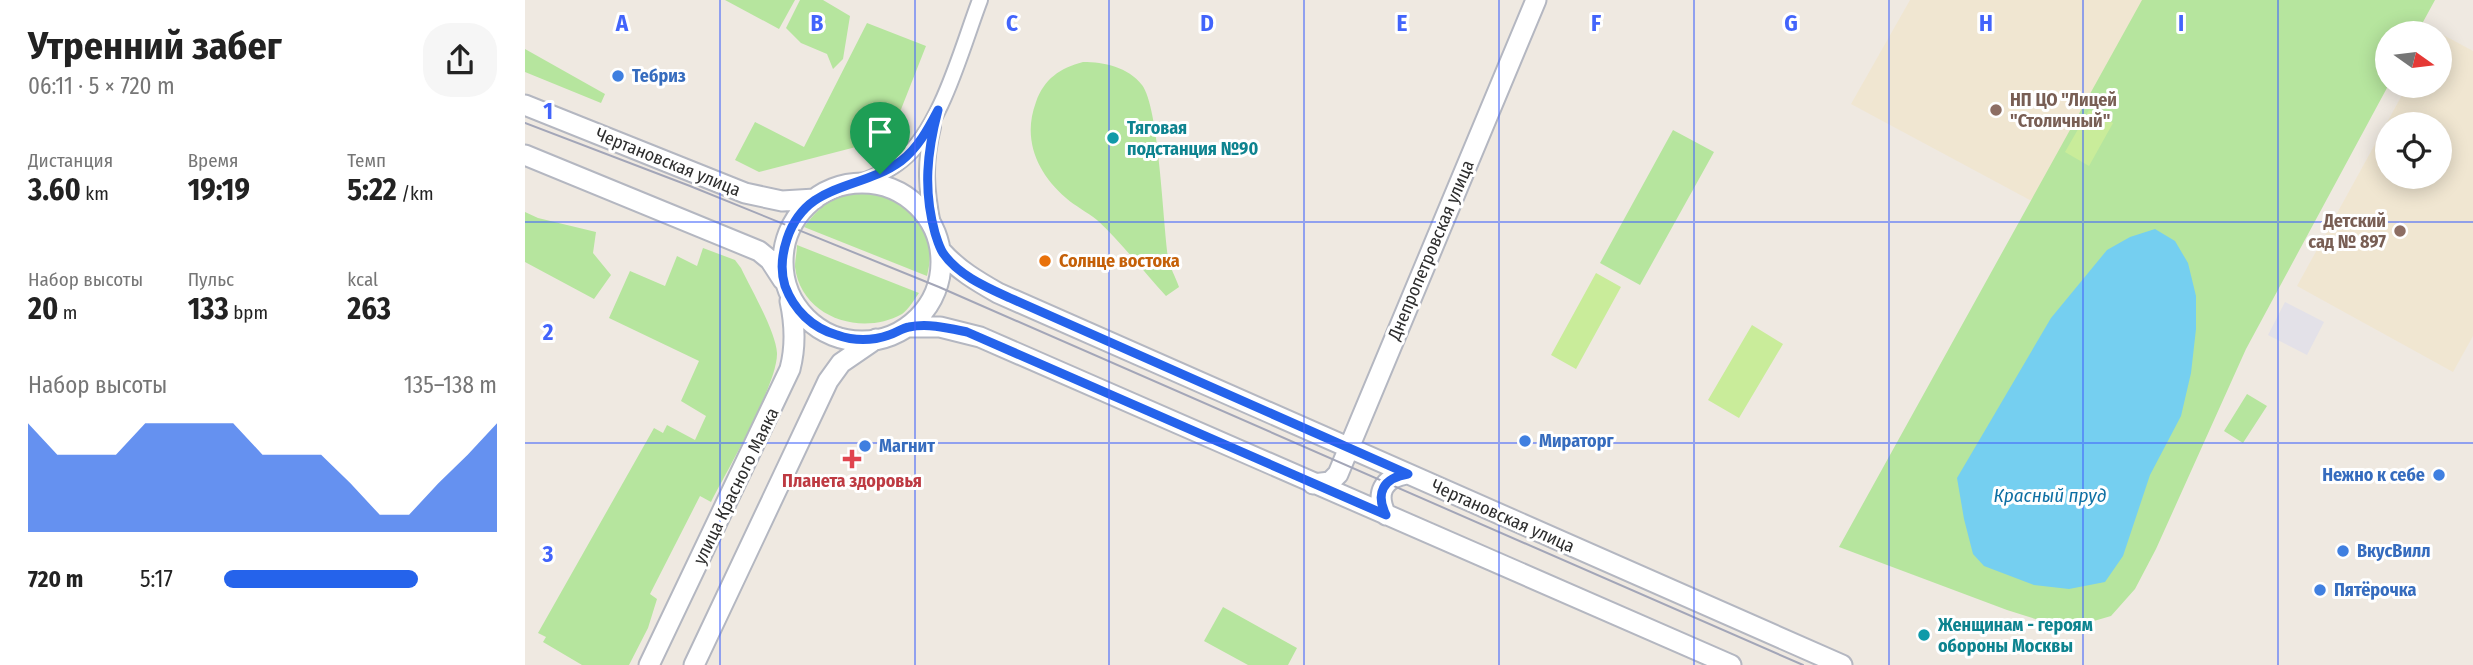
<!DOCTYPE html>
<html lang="ru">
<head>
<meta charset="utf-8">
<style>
  :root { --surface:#fff; --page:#f6f6f6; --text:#222; --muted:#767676; --accent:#2563eb }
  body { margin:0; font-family:"Fira Sans Condensed",sans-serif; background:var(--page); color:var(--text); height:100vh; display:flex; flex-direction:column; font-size:26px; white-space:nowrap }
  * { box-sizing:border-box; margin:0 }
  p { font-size:23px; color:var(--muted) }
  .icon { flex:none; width:38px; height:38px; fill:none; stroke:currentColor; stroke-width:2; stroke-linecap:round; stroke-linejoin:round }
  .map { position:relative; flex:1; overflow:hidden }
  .sheet { display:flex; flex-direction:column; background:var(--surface); width:525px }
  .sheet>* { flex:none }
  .needle { width:46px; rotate:104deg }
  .buttons { position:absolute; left:1850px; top:21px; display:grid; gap:14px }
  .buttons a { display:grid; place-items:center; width:77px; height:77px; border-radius:50%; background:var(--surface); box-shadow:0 4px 18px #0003; font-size:35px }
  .pin { position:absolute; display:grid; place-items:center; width:60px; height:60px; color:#fff; margin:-72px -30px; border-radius:50% 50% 50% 0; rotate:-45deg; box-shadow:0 0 7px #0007 }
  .pin .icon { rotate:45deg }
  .round { display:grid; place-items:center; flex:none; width:74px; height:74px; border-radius:28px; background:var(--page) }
  .summary { display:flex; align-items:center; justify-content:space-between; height:119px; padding:0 28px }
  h1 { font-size:38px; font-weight:700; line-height:52px }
  .metrics { display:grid; grid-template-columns:repeat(3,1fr); gap:10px; height:119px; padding:7px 28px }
  .metrics div { display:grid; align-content:center }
  .metrics b { font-size:30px; font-weight:700 }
  .metrics small { font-size:19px; font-weight:400 }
  .metrics p { font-size:19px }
  .chart { height:196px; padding:14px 28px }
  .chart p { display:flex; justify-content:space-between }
  .chart svg { width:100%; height:126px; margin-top:7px; fill:var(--accent); opacity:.7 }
  ul { padding:0 28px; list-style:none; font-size:23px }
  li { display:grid; grid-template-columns:112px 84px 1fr; align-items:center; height:52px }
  li i { height:18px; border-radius:9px; background:var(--accent) }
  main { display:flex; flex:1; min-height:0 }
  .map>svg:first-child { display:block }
</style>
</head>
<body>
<main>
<section class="sheet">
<div class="summary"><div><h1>Утренний забег</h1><p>06:11 · 5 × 720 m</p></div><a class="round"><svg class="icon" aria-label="share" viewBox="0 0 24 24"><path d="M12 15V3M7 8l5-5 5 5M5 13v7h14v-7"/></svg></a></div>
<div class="metrics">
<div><p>Дистанция</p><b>3.60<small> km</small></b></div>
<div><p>Время</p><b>19:19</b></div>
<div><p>Темп</p><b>5:22<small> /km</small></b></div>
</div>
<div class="metrics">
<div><p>Набор высоты</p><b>20<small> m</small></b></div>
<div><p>Пульс</p><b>133<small> bpm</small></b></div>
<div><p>kcal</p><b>263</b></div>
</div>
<div class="chart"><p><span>Набор высоты</span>135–138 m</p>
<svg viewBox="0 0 160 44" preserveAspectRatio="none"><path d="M0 44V6L10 17L20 17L30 17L40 6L50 6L60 6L70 6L80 17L90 17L100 17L110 27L120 38L130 38L140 27L150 17L160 6V44z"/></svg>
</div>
<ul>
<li><b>720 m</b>5:17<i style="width:71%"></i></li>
</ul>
</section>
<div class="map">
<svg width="1948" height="665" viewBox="0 0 1948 665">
  <rect width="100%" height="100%" fill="#efe9e1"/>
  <path fill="#e3e1e8" d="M 1760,302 L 1799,322 L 1782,355 L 1743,335 Z"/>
  <path fill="#f0e6d1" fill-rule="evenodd" d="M 1385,0 L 1670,0 L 1542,220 L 1326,104 Z
    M 1911,31 L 1948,51 L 1948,336 L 1928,372 L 1772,286 L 1882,86 L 1914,86 L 1914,33 L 1910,33 ZM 1862,124 L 1914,124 L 1914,177 L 1862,177 Z"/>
  <path fill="#b6e59e" d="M 200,0 L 270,0 L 254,29 Z
    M 275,0 L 298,0 L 325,16 L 318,59 L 308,69 L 302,54 L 276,43 L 261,28 Z
    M 1617,0 L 1910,0 L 1892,33 L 1862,33 L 1863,86 L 1721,349 L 1631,549 L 1610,589 L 1586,616 L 1562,623 L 1520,622 L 1482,610 L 1314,547 Z
    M 342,23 L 401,46 L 371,122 L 358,140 L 234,172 L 210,160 L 230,122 L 279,147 Z
    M 0,49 L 80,94 L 76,103 L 0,72 Z
    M 558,62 C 579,62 603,67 617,85 C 634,107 638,223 643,256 C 644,266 651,278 654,287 L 641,296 C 618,271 597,243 572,220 C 562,212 550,206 541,198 C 512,173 497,139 511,102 C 519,79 535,68 558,62 Z
    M 1148,130 L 1189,152 L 1115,285 L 1075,263 Z
    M 346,190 C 387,205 414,229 402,276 L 279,227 C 300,200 312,193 346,190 Z
    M 0,212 L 13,218 L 71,232 L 68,253 L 86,275 L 69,299 L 0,262 Z
    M 272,245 L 394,293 C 389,300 383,310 377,314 C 336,337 276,317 270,267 C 270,260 272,252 272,245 Z
    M 178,248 L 210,260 L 216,268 C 226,289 251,332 252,353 C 253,383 202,471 186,502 L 175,496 L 125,594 L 132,599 L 123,628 L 104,665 L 57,665 L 18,642 L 21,637 L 13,633 L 129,428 L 138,433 L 142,425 L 170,440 L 181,416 L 156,401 L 174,361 L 84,318 L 105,271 L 140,286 L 152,256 L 172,266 Z
    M 1722,394 L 1742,406 L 1718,443 L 1699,431 Z
    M 698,607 L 772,648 L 763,665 L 723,665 L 679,641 Z"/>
  <path fill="#c9ec9a" d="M 1564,110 L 1588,123 L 1564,166 L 1540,152 Z
    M 1071,273 L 1096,287 L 1051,369 L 1026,355 Z
    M 1227,325 L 1258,344 L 1214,418 L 1183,400 Z"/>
  <path fill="#75cff0" d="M 1630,229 L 1650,241 L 1663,263 L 1671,296 L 1671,329 L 1666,373 L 1656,416 L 1625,475 L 1598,556 L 1580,582 L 1544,589 L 1509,585 L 1459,566 L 1448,554 L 1439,519 L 1432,478 L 1526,318 L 1582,250 L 1605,237 Z"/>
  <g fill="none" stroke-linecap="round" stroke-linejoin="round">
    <defs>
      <path id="street" d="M 333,183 C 349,177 364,171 377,160 C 416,129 437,47 455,0
        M 408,225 C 401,189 399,163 408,127"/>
      <path id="secondary" d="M 0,105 L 220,193 L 257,201 L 290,199
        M 0,155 L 234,251 L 245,260 L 258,280
        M258 262a79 79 0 1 1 158 0a79 79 0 1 1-158 0Z
        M 416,251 C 433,270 452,281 473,293 L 1317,665
        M 382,327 L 415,327 L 455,337 L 1206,665
        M 788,484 L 805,482 L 813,474 L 1011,0
        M 861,515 C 850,493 858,478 882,474
        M 124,665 L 265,369 C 271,346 270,324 265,301
        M 169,665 L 303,381 L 316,363 L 351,339"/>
    </defs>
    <use href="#street" stroke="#b4b7c1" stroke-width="18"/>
    <use href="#secondary" stroke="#b4b7c1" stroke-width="23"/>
    <use href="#street" stroke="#fff" stroke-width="14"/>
    <use href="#secondary" stroke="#fff" stroke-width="19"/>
    <path stroke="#a3a6b8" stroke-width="2" d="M 0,123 L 165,186 L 414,287 L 1278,665"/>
  </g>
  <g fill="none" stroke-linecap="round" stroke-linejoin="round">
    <defs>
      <path id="route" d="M 413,110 C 402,152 398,190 410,233 C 412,239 414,247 418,253 C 433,275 461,287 485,298 L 883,474 C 858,478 850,493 861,515 L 442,332 C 423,328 403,323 384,327 C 377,328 371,333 364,335 C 347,341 329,341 312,335 C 287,328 269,310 260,286 C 255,270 257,254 262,239 C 281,181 335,191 376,161 C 393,148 403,129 413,110 Z"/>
    </defs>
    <use href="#route" stroke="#fff" stroke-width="14"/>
    <use href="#route" stroke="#2563eb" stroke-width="9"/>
  </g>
  <path fill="none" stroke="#4264fb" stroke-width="2" stroke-opacity="0.55" d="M 195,0 L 195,665M 390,0 L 390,665M 584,0 L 584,665M 779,0 L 779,665M 974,0 L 974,665M 1169,0 L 1169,665M 1364,0 L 1364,665M 1558,0 L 1558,665M 1753,0 L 1753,665M 0,222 L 1948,222M 0,443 L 1948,443"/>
  <g fill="#3f7fe0" stroke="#fff" stroke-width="2.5">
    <circle cx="93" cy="76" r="7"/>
    <circle cx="1000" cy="441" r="7"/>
    <circle cx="340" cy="446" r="7"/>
    <circle cx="1914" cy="475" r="7"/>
    <circle cx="1818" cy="551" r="7"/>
    <circle cx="1795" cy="590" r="7"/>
  </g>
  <g fill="#8d6e63" stroke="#fff" stroke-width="2.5">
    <circle cx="1471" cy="110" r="7"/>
    <circle cx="1875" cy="231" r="7"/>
  </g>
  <g fill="#0f9aa8" stroke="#fff" stroke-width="2.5">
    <circle cx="588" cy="138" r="7"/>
    <circle cx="1399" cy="635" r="7"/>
  </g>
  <circle fill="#e8710a" stroke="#fff" stroke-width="2.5" cx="520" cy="261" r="7"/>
  <path fill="#e0444e" stroke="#fff" stroke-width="2.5" d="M323.5 448.5h7v7h7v7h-7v7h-7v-7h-7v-7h7z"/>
  <g text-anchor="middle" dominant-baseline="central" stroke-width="6" stroke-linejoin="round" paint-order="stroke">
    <g font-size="18" font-weight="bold" fill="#366cbe" stroke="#fff" text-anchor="start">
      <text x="107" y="76">Тебриз</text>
      <text x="1014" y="441">Мираторг</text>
      <text x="354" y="446">Магнит</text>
      <text x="1900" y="475" text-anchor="end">Нежно к себе</text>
      <text x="1832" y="551">ВкусВилл</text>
      <text x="1809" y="590">Пятёрочка</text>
    </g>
    <g font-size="18" font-weight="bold" fill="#785e54" stroke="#fff" text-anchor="start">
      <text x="1485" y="100">НП ЦО "Лицей<tspan x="1485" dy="21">"Столичный"</tspan></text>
      <text x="1861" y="221" text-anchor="end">Детский<tspan x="1861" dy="21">сад № 897</tspan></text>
    </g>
    <g font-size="18" font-weight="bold" fill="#0d838f" stroke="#fff" text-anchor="start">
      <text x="602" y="128">Тяговая<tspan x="602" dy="21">подстанция №90</tspan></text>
      <text x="1413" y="625">Женщинам - героям<tspan x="1413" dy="21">обороны Москвы</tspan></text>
    </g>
    <g font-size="18" fill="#2e2e2e" stroke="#fff">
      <text transform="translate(143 162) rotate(22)">Чертановская улица</text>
      <text transform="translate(906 250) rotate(-67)">Днепропетровская улица</text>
      <text transform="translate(211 486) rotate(-64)">улица Красного Маяка</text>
      <text transform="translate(978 516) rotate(24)">Чертановская улица</text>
    </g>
    <g font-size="18" font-weight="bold" fill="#c56008" stroke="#fff" text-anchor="start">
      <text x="534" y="261">Солнце востока</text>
    </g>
    <g font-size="18" font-weight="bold" fill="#be3a42" stroke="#fff">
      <text x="327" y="481">Планета здоровья</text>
    </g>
    <g font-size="19" font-style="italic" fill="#0d6fa3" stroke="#fff">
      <text x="1525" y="495">Красный пруд</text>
    </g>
  </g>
  <g font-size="23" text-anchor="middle" font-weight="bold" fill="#4264fb" stroke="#fff" stroke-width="6" stroke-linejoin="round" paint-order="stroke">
    <text x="97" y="31">A</text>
    <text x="292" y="31">B</text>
    <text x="487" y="31">C</text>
    <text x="682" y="31">D</text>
    <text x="877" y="31">E</text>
    <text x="1071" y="31">F</text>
    <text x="1266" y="31">G</text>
    <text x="1461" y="31">H</text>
    <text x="1656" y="31">I</text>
    <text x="23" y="119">1</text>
    <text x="23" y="340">2</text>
    <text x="23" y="562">3</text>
  </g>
</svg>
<div class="buttons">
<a><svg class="needle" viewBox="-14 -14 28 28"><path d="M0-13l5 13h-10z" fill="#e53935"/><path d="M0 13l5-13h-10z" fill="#767676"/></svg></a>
<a><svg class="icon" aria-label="locate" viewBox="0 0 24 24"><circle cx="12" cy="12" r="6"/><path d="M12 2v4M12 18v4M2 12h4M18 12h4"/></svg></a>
</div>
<div class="pin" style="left:355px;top:174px;background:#1e9e55"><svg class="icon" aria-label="arrive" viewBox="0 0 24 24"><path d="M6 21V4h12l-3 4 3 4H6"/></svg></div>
</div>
</main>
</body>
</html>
